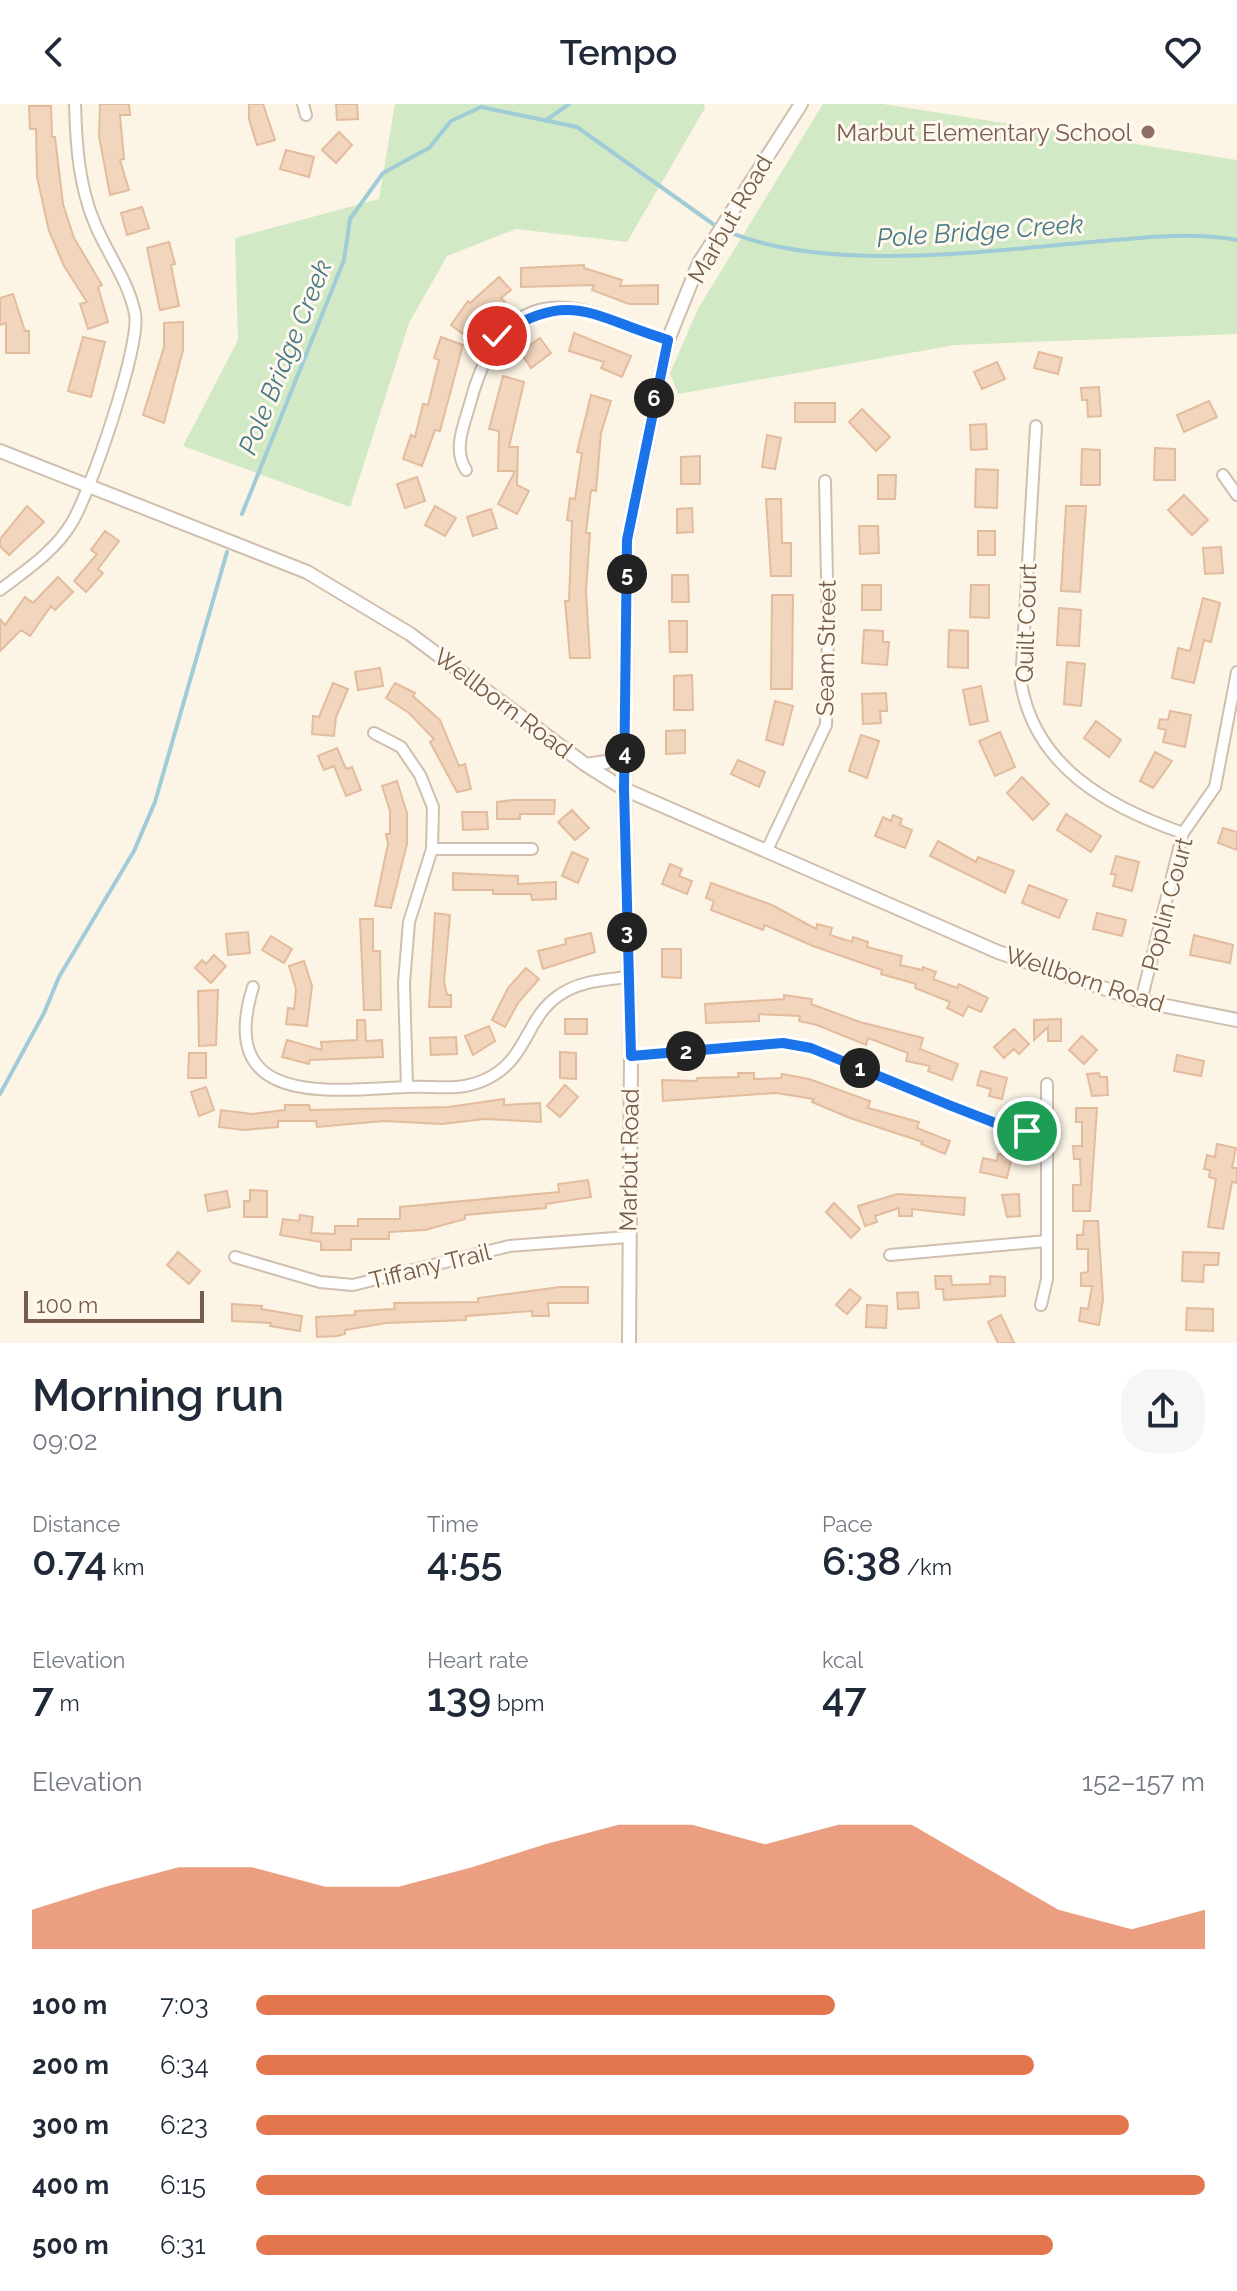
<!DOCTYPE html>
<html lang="en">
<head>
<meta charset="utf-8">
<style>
  :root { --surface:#fff; --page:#f6f6f7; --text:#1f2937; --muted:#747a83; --accent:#e4764d }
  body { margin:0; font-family:Raleway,sans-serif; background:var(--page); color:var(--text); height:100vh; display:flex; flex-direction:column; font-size:30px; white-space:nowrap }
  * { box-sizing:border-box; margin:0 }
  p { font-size:26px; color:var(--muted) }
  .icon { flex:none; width:44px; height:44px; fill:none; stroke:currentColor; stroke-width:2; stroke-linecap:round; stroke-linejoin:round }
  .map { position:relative; height:1239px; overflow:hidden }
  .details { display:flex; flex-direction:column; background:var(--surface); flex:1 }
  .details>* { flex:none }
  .scale { position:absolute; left:24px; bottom:20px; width:180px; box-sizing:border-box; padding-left:8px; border:4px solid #755c4b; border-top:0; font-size:22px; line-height:28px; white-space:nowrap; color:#755c4b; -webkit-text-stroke:6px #fff8ec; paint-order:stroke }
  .pin { position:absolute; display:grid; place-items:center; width:68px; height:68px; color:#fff; margin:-34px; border:4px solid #fff; border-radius:50%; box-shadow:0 2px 8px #0007 }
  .km { position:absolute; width:40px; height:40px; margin:-20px; border-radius:50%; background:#222; color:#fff; font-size:22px; line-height:40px; text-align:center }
  .round { display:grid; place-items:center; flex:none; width:84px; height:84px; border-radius:32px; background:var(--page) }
  .overview { display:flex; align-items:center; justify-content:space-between; height:136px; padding:0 32px }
  h1 { font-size:44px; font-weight:600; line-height:60px }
  .metrics { display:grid; grid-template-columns:repeat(3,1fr); gap:12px; height:136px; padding:8px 32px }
  .metrics div { display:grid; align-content:center }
  .metrics b { font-size:40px; font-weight:600 }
  .metrics small { font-size:22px; font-weight:400 }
  .metrics p { font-size:22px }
  .chart { height:224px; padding:16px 32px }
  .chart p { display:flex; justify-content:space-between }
  .chart svg { width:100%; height:144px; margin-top:8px; fill:var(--accent); opacity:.7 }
  ul { padding:0 32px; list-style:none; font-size:26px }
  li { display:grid; grid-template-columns:128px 96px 1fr; align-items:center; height:60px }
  li i { height:20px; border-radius:10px; background:var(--accent) }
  header { display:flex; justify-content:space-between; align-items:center; height:104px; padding:0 32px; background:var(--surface); font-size:36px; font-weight:600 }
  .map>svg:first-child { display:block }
</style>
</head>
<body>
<header><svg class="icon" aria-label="back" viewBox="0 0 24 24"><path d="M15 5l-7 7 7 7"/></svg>Tempo<svg class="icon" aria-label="heart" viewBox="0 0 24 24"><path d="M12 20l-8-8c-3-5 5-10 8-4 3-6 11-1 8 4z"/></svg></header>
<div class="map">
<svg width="1237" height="1239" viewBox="0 0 1237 1239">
  <rect width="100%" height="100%" fill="#fcf4e5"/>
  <path fill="#d1e9c4" d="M 395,0 L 704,0 L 705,4 L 627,138 L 516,125 L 447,152 L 409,219 L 350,403 L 183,342 L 238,236 L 235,134 L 379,95 Z
    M 823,0 L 883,0 L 1237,56 L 1237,230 L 955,241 L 678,290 L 670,269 L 698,205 Z"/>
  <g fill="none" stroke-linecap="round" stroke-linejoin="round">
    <path stroke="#a0ccd7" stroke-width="4" d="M 545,17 L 569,0
      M 729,128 C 831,170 993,146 1103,137 C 1147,133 1193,128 1237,136
      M 242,410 L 344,156 L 350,115 L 383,69 L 429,44 L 451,17 L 481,3 L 577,23 L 713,120
      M 0,990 L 44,909 L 59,873 L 134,747 L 155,698 L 227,448"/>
  </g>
  <path fill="#f1d5bd" stroke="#e3bc9e" stroke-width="2" d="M 100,0 L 129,0 L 130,11 L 120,11 L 124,55 L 120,56 L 129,86 L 110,91 L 99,32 Z
    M 249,0 L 263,0 L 275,36 L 257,41 L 249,15 Z
    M 336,0 L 357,0 L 358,15 L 337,16 Z
    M 29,2 L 51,2 L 52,33 L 55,33 L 63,100 L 74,134 L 102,181 L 98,183 L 108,218 L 88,225 L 80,200 L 87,198 L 64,162 L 49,127 L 37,73 L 36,25 L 30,25 Z
    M 339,28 L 352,41 L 336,59 L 322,46 Z
    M 286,46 L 314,53 L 309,73 L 280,65 Z
    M 142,103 L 149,124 L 127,131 L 121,109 Z
    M 169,138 L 175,160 L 171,161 L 179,202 L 160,206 L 147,144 Z
    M 584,161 L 584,164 L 622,176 L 620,182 L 658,181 L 658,200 L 629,200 L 592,186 L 594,181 L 521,183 L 521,164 Z
    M 499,173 L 511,186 L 501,194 L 505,198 L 495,207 L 489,200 L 466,232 L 451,221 L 468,197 L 470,199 Z
    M 13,190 L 25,227 L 29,227 L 29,249 L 6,249 L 6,219 L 0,221 L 0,194 Z
    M 183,218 L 183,246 L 164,319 L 143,311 L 164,243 L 164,219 Z
    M 574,229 L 631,252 L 622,273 L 601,264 L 604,258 L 569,247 Z
    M 83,233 L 105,238 L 91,293 L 68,287 Z
    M 441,233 L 463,241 L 440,327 L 435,326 L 422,362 L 403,355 L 411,331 L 415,333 L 423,300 L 428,301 L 439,256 L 434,254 Z
    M 540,234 L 551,249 L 531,264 L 520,248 Z
    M 1039,248 L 1062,254 L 1058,270 L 1034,264 Z
    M 997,258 L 1005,275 L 982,285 L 974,268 Z
    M 503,272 L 524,278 L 509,343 L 518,343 L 517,381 L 529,387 L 517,410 L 498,400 L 515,367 L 498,367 L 499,327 L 489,325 Z
    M 1099,283 L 1101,312 L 1088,313 L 1087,296 L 1082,296 L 1081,284 Z
    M 591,291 L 611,297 L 601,329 L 596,387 L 591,386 L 586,429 L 590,429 L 586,487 L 590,554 L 570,554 L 565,497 L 569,497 L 572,417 L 567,416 L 570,394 L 575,395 L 582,349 L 577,348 Z
    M 1209,297 L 1217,313 L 1184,328 L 1177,311 Z
    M 795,299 L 835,299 L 835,318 L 795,318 Z
    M 862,305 L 890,333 L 876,347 L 849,318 Z
    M 986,320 L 987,345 L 971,346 L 970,321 Z
    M 767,331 L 781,334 L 775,365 L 762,363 Z
    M 1155,344 L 1175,345 L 1175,376 L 1154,376 Z
    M 1082,345 L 1100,346 L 1100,381 L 1081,381 Z
    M 700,352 L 700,380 L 681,380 L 681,353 Z
    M 976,365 L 998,366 L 997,404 L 975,403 Z
    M 878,371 L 896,371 L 895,395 L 878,395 Z
    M 417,373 L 425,397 L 405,404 L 397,380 Z
    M 1184,391 L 1208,416 L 1192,431 L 1168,406 Z
    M 766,395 L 781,395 L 782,439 L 791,439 L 791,472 L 771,472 Z
    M 27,402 L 44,418 L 9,451 L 0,442 L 0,435 Z
    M 435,402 L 456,414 L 445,432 L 425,421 Z
    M 1066,402 L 1086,402 L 1080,488 L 1061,487 Z
    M 692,404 L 693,428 L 677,429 L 677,405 Z
    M 491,405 L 497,424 L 473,432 L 467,413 Z
    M 859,422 L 878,422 L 879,449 L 860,450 Z
    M 105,427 L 119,437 L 98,465 L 103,469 L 86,488 L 74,477 L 97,450 L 91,446 Z
    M 978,427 L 995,427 L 995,451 L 978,451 Z
    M 1221,443 L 1223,469 L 1205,470 L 1203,444 Z
    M 672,471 L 688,471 L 689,498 L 672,498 Z
    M 58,473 L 73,488 L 55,506 L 51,502 L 30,532 L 21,526 L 0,547 L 0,515 L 5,521 L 25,493 L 33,499 Z
    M 862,481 L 881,481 L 881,506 L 862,506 Z
    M 971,481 L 989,481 L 989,514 L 970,513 Z
    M 772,491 L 793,491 L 792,585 L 771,585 Z
    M 1203,494 L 1220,499 L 1211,538 L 1204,536 L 1194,579 L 1172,574 L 1178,544 L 1190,547 Z
    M 1059,504 L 1081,506 L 1079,542 L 1057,541 Z
    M 669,517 L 687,517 L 687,548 L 670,548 Z
    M 864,526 L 883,527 L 883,538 L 889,538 L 887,561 L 862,559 Z
    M 949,526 L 968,527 L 968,564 L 948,563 Z
    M 1067,558 L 1085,560 L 1081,602 L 1064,600 Z
    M 380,564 L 383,582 L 358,586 L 355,568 Z
    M 692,571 L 693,606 L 674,606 L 674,572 Z
    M 333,579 L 348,585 L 336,613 L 334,632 L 312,630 L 313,612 L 319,613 Z
    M 395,579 L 415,589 L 413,592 L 440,616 L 459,662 L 465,660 L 471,685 L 457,688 L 430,638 L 434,635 L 409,609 L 386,594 Z
    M 981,582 L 988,617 L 970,621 L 963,586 Z
    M 886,589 L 887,607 L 880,607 L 881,619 L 863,620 L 862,590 Z
    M 775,597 L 793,602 L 783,641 L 766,636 Z
    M 1170,607 L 1191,611 L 1185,643 L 1163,638 L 1166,626 L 1158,624 L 1160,615 L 1168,616 Z
    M 1096,617 L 1121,636 L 1109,653 L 1084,634 Z
    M 685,626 L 685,649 L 666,650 L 666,627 Z
    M 1000,628 L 1015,663 L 995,672 L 979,637 Z
    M 861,631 L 879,637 L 867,674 L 849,667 Z
    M 337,644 L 346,665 L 352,663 L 361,686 L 346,692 L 334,662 L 324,666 L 318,652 Z
    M 1155,648 L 1172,657 L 1153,684 L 1140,677 Z
    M 738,656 L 765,668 L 759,683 L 731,670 Z
    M 1022,673 L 1049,700 L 1033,716 L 1007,689 Z
    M 397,677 L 407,709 L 407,740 L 391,804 L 375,802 L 388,740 L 386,730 L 390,730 L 390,707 L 382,682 Z
    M 513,696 L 555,696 L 554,710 L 520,710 L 520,715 L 497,715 L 497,698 Z
    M 572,706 L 589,724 L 575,736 L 558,718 Z
    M 462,708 L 487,708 L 488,725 L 463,726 Z
    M 1066,710 L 1101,732 L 1091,748 L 1057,726 Z
    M 893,711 L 902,715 L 900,721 L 912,726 L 905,744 L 875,732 L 883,713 L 891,717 Z
    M 1223,724 L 1237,728 L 1237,746 L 1218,739 Z
    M 938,737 L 976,758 L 978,753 L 1014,767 L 1005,789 L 930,752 Z
    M 572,748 L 588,755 L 578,779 L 562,772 Z
    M 1116,752 L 1139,758 L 1132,787 L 1113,782 L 1116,771 L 1111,770 Z
    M 670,760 L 682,765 L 679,772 L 692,777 L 687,790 L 662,780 Z
    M 453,769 L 518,772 L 518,780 L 556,778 L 556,795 L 532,796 L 531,790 L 493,790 L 493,786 L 453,786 Z
    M 711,779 L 772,801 L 816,825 L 817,820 L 832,824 L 830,831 L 852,838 L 853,833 L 868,838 L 867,843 L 902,852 L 900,861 L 922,866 L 923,863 L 936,868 L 933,875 L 957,884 L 959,880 L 988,894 L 981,908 L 968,902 L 963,912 L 947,904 L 950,898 L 915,884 L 916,880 L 881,870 L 882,866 L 813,842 L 765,821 L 763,826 L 711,806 L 714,797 L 706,794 Z
    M 1029,781 L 1067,796 L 1059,814 L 1022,799 Z
    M 435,809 L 450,811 L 444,878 L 447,891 L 451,891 L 451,903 L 429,903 Z
    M 1097,809 L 1126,816 L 1122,832 L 1093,825 Z
    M 360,815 L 373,815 L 373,847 L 380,847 L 381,906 L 364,906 Z
    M 248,828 L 250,849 L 228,851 L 226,830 Z
    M 591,829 L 595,848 L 543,865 L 538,847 L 566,840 L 565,835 Z
    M 1194,831 L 1233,841 L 1230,859 L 1190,851 Z
    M 271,832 L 292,845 L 284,859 L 262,846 Z
    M 662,845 L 681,845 L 681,874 L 662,873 Z
    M 214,851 L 226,862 L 211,879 L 195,864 L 202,856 L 206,860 Z
    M 304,857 L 312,882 L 307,922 L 286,920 L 288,904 L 294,905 L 296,885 L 289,862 Z
    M 526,864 L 539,875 L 518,899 L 505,923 L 492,916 L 508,884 Z
    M 218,886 L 216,941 L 199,942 L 198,887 Z
    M 784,891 L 812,895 L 811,900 L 860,918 L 923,934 L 920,945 L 958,960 L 952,976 L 928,967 L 930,962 L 906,957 L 908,949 L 868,934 L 866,941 L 817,921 L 799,917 L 800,912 L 759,910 L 759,917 L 706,919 L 705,900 L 784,895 Z
    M 565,915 L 587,915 L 587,930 L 565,930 Z
    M 1061,915 L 1061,937 L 1048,937 L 1048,923 L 1034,936 L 1034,916 Z
    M 357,916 L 365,916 L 366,937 L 382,936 L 383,953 L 310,956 L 309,960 L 282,953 L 287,936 L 322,946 L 321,938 L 357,936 Z
    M 489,922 L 495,937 L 473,951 L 465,932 Z
    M 1014,925 L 1029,940 L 1019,950 L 1014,945 L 1004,954 L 994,943 Z
    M 1082,932 L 1097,946 L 1084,960 L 1069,946 Z
    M 456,933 L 457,950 L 431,951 L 430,934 Z
    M 560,948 L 576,949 L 576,975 L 560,974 Z
    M 189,949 L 206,949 L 206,974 L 188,974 Z
    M 1177,951 L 1204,957 L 1201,972 L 1174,967 Z
    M 981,967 L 1007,974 L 1002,995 L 989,992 L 991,985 L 977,981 Z
    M 738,969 L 754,969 L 754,975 L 781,974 L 782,970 L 809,975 L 870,997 L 868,1004 L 919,1018 L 917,1024 L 950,1037 L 945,1050 L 921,1040 L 923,1038 L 850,1014 L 812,998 L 814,995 L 776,989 L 663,997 L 662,976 L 697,977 L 697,974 L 739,973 Z
    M 1099,969 L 1100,973 L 1107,973 L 1108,991 L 1092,992 L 1087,970 Z
    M 565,981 L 578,993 L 560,1013 L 547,1002 Z
    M 206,983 L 214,1006 L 199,1012 L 191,988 Z
    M 504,995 L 504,1001 L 540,999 L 541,1018 L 484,1015 L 442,1020 L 384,1017 L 317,1023 L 316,1017 L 278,1017 L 278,1023 L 243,1026 L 219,1023 L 221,1006 L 252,1010 L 285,1006 L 285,1001 L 309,1001 L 310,1006 L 449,1003 Z
    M 1076,1004 L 1097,1004 L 1090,1107 L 1073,1107 L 1073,1081 L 1081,1081 L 1080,1055 L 1074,1055 L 1073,1042 L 1082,1042 L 1082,1018 L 1076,1018 Z
    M 1217,1040 L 1236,1044 L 1232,1064 L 1237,1064 L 1237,1079 L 1232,1078 L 1223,1125 L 1208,1123 L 1216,1075 L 1209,1073 L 1210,1066 L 1204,1065 L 1207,1051 L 1215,1053 Z
    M 998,1050 L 1012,1052 L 1007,1074 L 980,1068 L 983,1054 L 997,1057 Z
    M 588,1076 L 591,1093 L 546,1100 L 546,1104 L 465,1111 L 465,1115 L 425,1126 L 389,1128 L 389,1135 L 351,1135 L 351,1146 L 321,1146 L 321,1138 L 280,1131 L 283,1115 L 299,1117 L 300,1111 L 313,1113 L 311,1129 L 335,1130 L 335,1122 L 358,1122 L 358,1115 L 400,1115 L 400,1103 L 559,1088 L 558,1080 Z
    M 250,1086 L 267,1087 L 267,1113 L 244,1113 L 244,1097 L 250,1097 Z
    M 227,1087 L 230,1103 L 208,1107 L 205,1091 Z
    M 897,1090 L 965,1094 L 964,1111 L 912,1105 L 912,1112 L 899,1112 L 899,1104 L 875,1112 L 877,1118 L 865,1122 L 858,1102 Z
    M 1019,1090 L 1020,1112 L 1007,1113 L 1002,1091 Z
    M 834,1099 L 860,1125 L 851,1134 L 826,1108 Z
    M 1084,1117 L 1098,1117 L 1103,1196 L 1099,1221 L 1079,1217 L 1081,1204 L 1088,1205 L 1092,1182 L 1081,1182 L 1081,1169 L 1088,1168 L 1088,1145 L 1077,1145 L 1077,1131 L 1083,1131 Z
    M 178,1148 L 200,1167 L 189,1180 L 167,1161 Z
    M 1183,1148 L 1219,1149 L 1218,1161 L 1204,1161 L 1203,1178 L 1182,1177 Z
    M 935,1172 L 951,1172 L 952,1181 L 990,1180 L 990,1172 L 1005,1173 L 1005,1192 L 944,1196 L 943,1185 L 936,1185 Z
    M 560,1183 L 588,1183 L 588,1199 L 548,1199 L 549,1212 L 532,1212 L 532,1207 L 466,1212 L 466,1216 L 386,1219 L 345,1226 L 345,1230 L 337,1232 L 317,1233 L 316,1213 L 355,1211 L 355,1207 L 395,1205 L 394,1199 L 478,1198 L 478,1194 Z
    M 850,1185 L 861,1194 L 847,1210 L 836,1201 Z
    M 918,1188 L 919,1204 L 898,1205 L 897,1189 Z
    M 232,1200 L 262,1202 L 261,1205 L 302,1212 L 300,1227 L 270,1222 L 271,1219 L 232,1217 Z
    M 867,1201 L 887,1202 L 886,1224 L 866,1223 Z
    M 1187,1204 L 1213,1205 L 1213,1227 L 1186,1226 Z
    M 1001,1211 L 1014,1239 L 998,1239 L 988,1218 Z"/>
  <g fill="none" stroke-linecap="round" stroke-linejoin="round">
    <defs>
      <path id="minor" d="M 303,0 L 306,11
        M 1036,322 L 1021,579 C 1035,663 1108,703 1183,729
        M 466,366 C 452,344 465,319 471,296 C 484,249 509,198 568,204 C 601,207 636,226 668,236
        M 1223,371 L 1237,391
        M 0,486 C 26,466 54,448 71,420 C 90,390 141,241 135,210 C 129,178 107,149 95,120 C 79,83 76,40 75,0
        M 374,629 L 401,643 L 420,671 L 433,703 L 432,745 L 409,818 L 404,879 L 407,983
        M 432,745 L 532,745
        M 767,746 L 826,621 L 828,525 L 825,377
        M 253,883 C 216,1002 326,987 405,983 C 433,981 455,988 482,977 C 528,958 524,916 558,892 C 579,877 603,876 628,873
        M 1141,897 L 1183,729 L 1215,683 L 1237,568
        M 631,952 L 783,939 L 811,944 L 1008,1024 L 1046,1028
        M 890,1151 L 1046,1137
        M 235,1153 L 320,1178 L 353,1181 L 509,1142 L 628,1133
        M 1041,1201 L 1047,1175 L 1047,980"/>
      <path id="tertiary" d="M 0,347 L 307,468 L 410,530 L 586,661 L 624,685 L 998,848 L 1141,897 L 1237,916
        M 586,661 L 606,658 L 625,647
        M 629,1239 L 631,952 L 624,685 L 627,436 L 668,236 L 699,159 L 801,0"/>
    </defs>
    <use href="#minor" stroke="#d0bfaf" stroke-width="14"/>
    <use href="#tertiary" stroke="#d0bfaf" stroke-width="16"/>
    <use href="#minor" stroke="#fff" stroke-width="10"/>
    <use href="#tertiary" stroke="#fff" stroke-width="12"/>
  </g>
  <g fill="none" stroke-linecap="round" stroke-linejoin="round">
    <defs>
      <path id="route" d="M 497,232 C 571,184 592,213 668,236 L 627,436 L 624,685 L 631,952 L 783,939 L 811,944 L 949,1001 L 1008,1024 L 1027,1027"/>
    </defs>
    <use href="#route" stroke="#fff" stroke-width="16"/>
    <use href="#route" stroke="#1a73e8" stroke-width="10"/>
  </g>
  <circle fill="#8d6e63" stroke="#fff8ec" stroke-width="3" cx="1148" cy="28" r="8"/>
  <g text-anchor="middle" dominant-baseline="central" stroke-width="6" stroke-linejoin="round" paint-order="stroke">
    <g font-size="24" fill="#785e54" stroke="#fff8ec" text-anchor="end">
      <text x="1132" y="28">Marbut Elementary School</text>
    </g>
    <g font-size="24" fill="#755c4b" stroke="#fff8ec">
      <text transform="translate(730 115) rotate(-60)">Marbut Road</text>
      <text transform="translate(1026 519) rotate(-88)">Quilt Court</text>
      <text transform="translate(826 544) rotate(-89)">Seam Street</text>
      <text transform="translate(503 599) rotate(37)">Wellborn Road</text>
      <text transform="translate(1167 800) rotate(-75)">Poplin Court</text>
      <text transform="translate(1085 875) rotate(18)">Wellborn Road</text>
      <text transform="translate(629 1056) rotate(-89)">Marbut Road</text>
      <text transform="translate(430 1162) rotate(-14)">Tiffany Trail</text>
    </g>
    <g font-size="26" font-style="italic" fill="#457a88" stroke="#fff8ec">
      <text transform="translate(980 127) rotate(-4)">Pole Bridge Creek</text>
      <text transform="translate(285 253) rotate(-68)">Pole Bridge Creek</text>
    </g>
  </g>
</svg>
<div class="scale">100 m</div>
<div class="pin" style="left:1027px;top:1027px;background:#1e9e55"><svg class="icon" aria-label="arrive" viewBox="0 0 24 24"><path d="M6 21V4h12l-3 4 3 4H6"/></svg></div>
<div class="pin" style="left:497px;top:232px;background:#d93025"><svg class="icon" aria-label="check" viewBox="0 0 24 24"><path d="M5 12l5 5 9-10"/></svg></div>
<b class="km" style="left:860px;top:964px">1</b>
<b class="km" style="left:686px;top:947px">2</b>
<b class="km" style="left:627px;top:828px">3</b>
<b class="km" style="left:625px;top:649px">4</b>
<b class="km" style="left:627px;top:470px">5</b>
<b class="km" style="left:654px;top:294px">6</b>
</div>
<section class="details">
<div class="overview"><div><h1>Morning run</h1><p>09:02</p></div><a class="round"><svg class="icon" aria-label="share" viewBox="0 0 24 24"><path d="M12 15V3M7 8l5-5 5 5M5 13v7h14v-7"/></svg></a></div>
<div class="metrics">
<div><p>Distance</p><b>0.74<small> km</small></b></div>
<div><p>Time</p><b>4:55</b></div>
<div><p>Pace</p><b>6:38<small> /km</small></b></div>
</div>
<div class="metrics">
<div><p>Elevation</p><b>7<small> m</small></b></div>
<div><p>Heart rate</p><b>139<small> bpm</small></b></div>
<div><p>kcal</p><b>47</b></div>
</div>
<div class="chart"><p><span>Elevation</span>152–157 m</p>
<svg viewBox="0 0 160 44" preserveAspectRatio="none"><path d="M0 44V32L10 25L20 19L30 19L40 25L50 25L60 19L70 12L80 6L90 6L100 12L110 6L120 6L130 19L140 32L150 38L160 32V44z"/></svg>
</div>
<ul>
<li><b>100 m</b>7:03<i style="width:61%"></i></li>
<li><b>200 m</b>6:34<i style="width:82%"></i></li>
<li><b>300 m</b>6:23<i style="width:92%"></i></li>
<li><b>400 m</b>6:15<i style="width:100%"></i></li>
<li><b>500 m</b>6:31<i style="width:84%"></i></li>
</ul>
</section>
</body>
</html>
